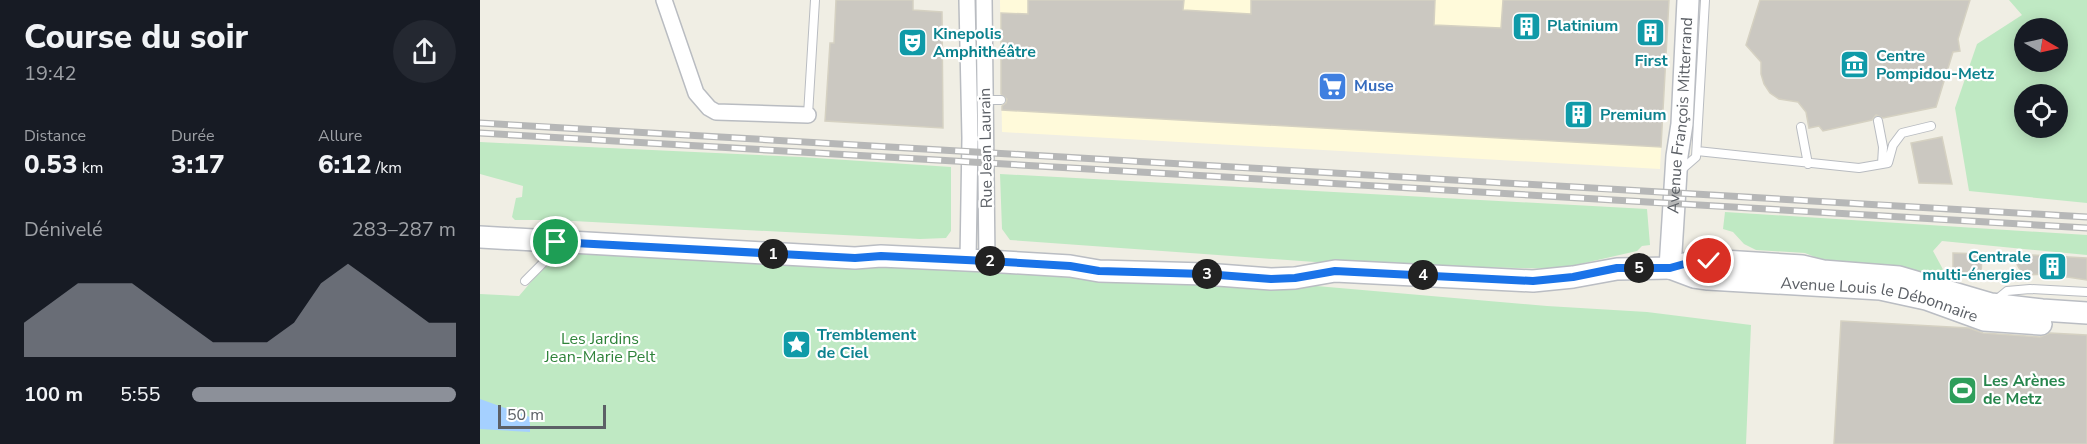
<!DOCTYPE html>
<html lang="fr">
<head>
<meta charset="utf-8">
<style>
  :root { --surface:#171b24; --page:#242831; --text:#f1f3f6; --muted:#9ea1a6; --accent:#8c9099 }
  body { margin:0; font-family:"Nunito Sans",sans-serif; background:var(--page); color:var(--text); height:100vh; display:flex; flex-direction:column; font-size:22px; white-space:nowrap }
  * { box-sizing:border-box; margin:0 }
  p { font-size:20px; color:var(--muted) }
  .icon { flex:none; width:33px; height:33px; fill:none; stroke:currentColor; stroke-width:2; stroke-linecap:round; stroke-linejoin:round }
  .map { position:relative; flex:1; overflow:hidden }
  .side { display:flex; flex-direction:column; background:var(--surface); width:480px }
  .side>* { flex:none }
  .needle { width:39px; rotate:99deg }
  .fabs { position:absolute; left:1534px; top:18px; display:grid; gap:12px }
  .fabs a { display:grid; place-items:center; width:54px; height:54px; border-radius:50%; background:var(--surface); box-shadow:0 3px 15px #0003; font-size:30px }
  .scale { position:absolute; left:18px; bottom:15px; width:108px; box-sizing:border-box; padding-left:6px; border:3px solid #5c6066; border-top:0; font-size:16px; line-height:21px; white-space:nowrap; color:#5c6066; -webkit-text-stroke:4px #fff; paint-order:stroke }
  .pin { position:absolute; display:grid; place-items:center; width:51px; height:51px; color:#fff; margin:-26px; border:3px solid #fff; border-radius:50%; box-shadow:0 2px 6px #0007 }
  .km { position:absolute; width:30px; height:30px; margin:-15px; border-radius:50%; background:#222; color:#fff; font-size:16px; line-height:30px; text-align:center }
  .round { display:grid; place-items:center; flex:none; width:63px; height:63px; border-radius:32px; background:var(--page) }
  .overview { display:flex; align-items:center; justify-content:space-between; height:102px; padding:0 24px }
  h1 { font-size:33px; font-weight:800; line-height:45px }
  .stats { display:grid; grid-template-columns:repeat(3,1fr); gap:9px; height:102px; padding:6px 24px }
  .stats div { display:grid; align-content:center }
  .stats b { font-size:26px; font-weight:800 }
  .stats small { font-size:16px; font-weight:400 }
  .stats p { font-size:16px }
  .chart { height:168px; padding:12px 24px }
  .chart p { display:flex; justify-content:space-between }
  .chart svg { width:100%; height:108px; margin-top:6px; fill:var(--accent); opacity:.7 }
  ul { padding:0 24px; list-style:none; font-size:20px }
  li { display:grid; grid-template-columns:96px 72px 1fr; align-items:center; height:45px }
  li i { height:15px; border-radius:8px; background:var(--accent) }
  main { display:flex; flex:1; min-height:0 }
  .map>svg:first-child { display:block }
</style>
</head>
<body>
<main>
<section class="side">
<div class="overview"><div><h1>Course du soir</h1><p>19:42</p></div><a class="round"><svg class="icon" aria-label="share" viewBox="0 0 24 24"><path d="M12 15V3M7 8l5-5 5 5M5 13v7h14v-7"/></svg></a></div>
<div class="stats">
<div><p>Distance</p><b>0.53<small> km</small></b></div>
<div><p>Durée</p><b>3:17</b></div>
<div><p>Allure</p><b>6:12<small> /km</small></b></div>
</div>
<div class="chart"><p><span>Dénivelé</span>283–287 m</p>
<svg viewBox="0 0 160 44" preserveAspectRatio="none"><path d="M0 44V30L10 22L20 14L30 14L40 14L50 22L60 30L70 38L80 38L90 38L100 30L110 14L120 6L130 14L140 22L150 30L160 30V44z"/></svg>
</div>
<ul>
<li><b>100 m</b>5:55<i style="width:100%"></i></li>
</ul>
</section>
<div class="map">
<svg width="1607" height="444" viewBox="0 0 1607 444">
  <rect width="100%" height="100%" fill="#f0eee4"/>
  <path fill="#fffada" d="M 520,0 L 1189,0 L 1180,169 L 522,132 Z"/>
  <path fill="#bfe9c3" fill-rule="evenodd" d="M 1529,0 L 1607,0 L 1607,203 L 1489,191 L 1475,108 L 1497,44 L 1542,15 ZM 1545,28 L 1578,28 L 1578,62 L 1545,62 ZM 1545,94 L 1578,94 L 1578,128 L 1545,128 Z
    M 0,142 L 321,157 L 471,167 L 471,231 L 466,238 L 440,239 L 74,220 L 35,220 L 32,217 L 36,198 L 42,197 L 43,186 L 0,174 Z
    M 520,174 L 1167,209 L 1170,245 L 1162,246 L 1157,251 L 1078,269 L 849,263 L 530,240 L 522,229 Z
    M 1245,212 L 1607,235 L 1607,255 L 1462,241 L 1453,251 L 1466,275 L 1347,262 L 1325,253 L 1276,250 L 1264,244 L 1253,232 L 1243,229 Z
    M 86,250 L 591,276 L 825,285 L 1067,306 L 1167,312 L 1271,325 L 1266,444 L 0,444 L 0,294 L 39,296 L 57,275 Z"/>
  <path fill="#a5d0ff" d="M 0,399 L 50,417 L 50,432 L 0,429 Z"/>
  <path fill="#cbc8c1" stroke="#d5d1c2" stroke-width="1.5" d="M 356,0 L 433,0 L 433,10 L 462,12 L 463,128 L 345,121 L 350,43 L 354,43 Z
    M 548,0 L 704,0 L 703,10 L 771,14 L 771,0 L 955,0 L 954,25 L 1021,28 L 1023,0 L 1189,0 L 1181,147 L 522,110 L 522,106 L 526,103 L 527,99 L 521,94 L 521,13 L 548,14 Z
    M 1280,0 L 1490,0 L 1478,39 L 1480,51 L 1473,52 L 1456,107 L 1403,118 L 1396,115 L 1392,120 L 1343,131 L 1339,126 L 1329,128 L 1326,112 L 1318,102 L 1299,99 L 1290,93 L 1284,84 L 1281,74 L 1281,62 L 1266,45 Z
    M 1462,137 L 1472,184 L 1439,183 L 1431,143 Z
    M 1473,253 L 1502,254 L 1501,276 L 1473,271 Z
    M 1531,254 L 1607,258 L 1607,280 L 1567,274 L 1543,275 Z
    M 1361,321 L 1489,328 L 1503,333 L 1560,337 L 1570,333 L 1607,335 L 1607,444 L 1354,444 Z"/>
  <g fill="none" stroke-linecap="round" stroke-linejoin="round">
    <defs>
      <path id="lane" d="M 503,100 L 521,100
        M 328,115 L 335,0
        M 1398,121 L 1403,147 L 1402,164
        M 1321,127 L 1328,164
        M 1217,151 L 1379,168 L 1408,163 L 1413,145 L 1422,133 L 1451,126
        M 1201,170 L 1216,157 L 1225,0
        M 45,281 L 76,250 L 76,244
        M 1516,300 L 1527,291 L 1550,289 L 1607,292"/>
      <path id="street" d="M 184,0 L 216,93 L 229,108 L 236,112 L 328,115
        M 487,0 L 490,138 L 488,260
        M 504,0 L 507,261"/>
      <g id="secondary">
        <path d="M 0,237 L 375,258 L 401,256 L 507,261 L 590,266 L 619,271 L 725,274 L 791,279 L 815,278 L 855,271 L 1053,281 L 1093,277 L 1137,269 L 1190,268 L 1215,261 L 1243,261 L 1322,266 L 1343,271 L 1419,277 L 1511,304 L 1562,310 L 1607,313"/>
        <path id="s1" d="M 1190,268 L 1214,277 L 1228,279 L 1400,289 L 1446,299 L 1504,320 L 1561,324"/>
        <path id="s2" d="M 1190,268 L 1197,156 L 1202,124 L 1208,0"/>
      </g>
    </defs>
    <use href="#lane" stroke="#b9bcc1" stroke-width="10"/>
    <use href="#street" stroke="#b9bcc1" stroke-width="18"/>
    <use href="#secondary" stroke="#babdc3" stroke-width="24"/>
    <use href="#lane" stroke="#fff" stroke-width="8"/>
    <use href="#street" stroke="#fff" stroke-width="15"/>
    <use href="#secondary" stroke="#fff" stroke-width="21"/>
    <defs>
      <path id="rail" d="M 0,123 L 1607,217
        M 0,133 L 1607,228"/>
    </defs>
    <use href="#rail" stroke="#b6b7b7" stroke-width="7"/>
    <use href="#rail" stroke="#fff" stroke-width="4.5" stroke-dasharray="14" stroke-linecap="butt"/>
  </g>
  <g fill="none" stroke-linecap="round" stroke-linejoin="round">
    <defs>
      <path id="route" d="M 76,242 L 375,258 L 401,256 L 507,261 L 590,266 L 619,271 L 725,274 L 791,279 L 815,278 L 855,271 L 1053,281 L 1093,277 L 1137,268 L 1190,268 L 1215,261 L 1229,261"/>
    </defs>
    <use href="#route" stroke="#fff" stroke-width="12"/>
    <use href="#route" stroke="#1a73e8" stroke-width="8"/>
  </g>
  <defs>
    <symbol id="building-square" viewBox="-11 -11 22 22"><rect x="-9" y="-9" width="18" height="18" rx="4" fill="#0f9aa8" stroke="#fff"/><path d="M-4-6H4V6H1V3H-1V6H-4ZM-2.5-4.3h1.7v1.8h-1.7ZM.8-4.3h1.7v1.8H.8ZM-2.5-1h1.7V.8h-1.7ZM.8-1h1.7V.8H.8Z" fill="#fff"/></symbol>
    <symbol id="theatre-square" viewBox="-11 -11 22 22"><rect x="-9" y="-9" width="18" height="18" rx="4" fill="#0f9aa8" stroke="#fff"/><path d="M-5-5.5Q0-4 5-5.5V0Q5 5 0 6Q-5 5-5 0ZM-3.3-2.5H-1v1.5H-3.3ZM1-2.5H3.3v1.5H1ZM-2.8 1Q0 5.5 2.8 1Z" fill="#fff"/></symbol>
    <symbol id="museum-square" viewBox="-11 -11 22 22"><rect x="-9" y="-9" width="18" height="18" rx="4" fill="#0f9aa8" stroke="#fff"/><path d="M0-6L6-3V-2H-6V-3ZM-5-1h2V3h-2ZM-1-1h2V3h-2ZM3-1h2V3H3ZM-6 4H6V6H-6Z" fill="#fff"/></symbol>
    <symbol id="supermarket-square" viewBox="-11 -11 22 22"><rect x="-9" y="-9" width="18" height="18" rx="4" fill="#3f7fe0" stroke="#fff"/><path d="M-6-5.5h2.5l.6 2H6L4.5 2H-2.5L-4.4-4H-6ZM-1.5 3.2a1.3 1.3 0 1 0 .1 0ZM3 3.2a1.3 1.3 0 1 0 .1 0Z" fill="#fff"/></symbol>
    <symbol id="sight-square" viewBox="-11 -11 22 22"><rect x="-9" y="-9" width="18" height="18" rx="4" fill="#0f9aa8" stroke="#fff"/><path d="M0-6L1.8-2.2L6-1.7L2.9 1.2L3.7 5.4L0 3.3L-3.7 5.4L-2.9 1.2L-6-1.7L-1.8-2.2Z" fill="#fff"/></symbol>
    <symbol id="stadium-square" viewBox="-11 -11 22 22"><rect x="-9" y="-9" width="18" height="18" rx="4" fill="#2e9e5b" stroke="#fff"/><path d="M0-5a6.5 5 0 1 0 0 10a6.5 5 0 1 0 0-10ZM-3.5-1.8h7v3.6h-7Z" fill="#fff"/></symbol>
  </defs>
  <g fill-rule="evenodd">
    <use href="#building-square" x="1030" y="10" width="33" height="33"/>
    <use href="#building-square" x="1154" y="16" width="33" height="33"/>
    <use href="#theatre-square" x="416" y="26" width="33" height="33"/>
    <use href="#museum-square" x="1358" y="48" width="33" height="33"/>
    <use href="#supermarket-square" x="836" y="70" width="33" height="33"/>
    <use href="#building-square" x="1082" y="98" width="33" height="33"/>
    <use href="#building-square" x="1556" y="250" width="33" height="33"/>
    <use href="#sight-square" x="300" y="328" width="33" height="33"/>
    <use href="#stadium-square" x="1466" y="374" width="33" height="33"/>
  </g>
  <g text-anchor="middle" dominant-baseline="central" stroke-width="4.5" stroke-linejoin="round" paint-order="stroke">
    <g font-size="16" font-weight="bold" fill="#0d838f" stroke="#fff" text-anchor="start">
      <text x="1067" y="26">Platinium</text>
      <text x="453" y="34">Kinepolis<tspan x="453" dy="18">Amphithéâtre</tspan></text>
      <text x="1396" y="56">Centre<tspan x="1396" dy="18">Pompidou-Metz</tspan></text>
      <text x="1171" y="61" text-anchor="middle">First</text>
      <text x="1120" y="115">Premium</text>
      <text x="1551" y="257" text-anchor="end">Centrale<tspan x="1551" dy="18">multi-énergies</tspan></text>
      <text x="337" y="335">Tremblement<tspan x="337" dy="18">de Ciel</tspan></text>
    </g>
    <g font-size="16" font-weight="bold" fill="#366cbe" stroke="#fff" text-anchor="start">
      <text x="874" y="86">Muse</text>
    </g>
    <g font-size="16" fill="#5c6066" stroke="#fff">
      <text stroke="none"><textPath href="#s2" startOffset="153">Avenue François Mitterrand</textPath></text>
      <text transform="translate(506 148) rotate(-91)">Rue Jean Laurain</text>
      <text stroke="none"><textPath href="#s1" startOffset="213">Avenue Louis le Débonnaire</textPath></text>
    </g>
    <g font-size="16" fill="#2f833a" stroke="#fff">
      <text x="120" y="339">Les Jardins<tspan x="120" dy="18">Jean-Marie Pelt</tspan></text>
    </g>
    <g font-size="16" font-weight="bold" fill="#27864d" stroke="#fff" text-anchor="start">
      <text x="1503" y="381">Les Arènes<tspan x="1503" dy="18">de Metz</tspan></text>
    </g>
  </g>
</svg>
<div class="fabs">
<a><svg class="needle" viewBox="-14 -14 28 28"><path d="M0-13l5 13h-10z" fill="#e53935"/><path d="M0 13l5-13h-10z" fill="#9ea1a6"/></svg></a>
<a><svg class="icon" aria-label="locate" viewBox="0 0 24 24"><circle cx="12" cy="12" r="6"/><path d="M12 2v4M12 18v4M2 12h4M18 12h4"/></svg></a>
</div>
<div class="scale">50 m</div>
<div class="pin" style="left:76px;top:242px;background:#1e9e55"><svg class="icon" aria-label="arrive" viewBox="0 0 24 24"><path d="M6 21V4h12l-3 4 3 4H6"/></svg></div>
<div class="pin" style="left:1229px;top:261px;background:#d93025"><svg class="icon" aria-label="check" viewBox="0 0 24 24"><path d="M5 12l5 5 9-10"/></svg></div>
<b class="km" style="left:293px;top:254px">1</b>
<b class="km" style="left:510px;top:261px">2</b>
<b class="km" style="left:727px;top:274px">3</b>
<b class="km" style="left:943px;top:275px">4</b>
<b class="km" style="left:1159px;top:268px">5</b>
</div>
</main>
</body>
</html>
